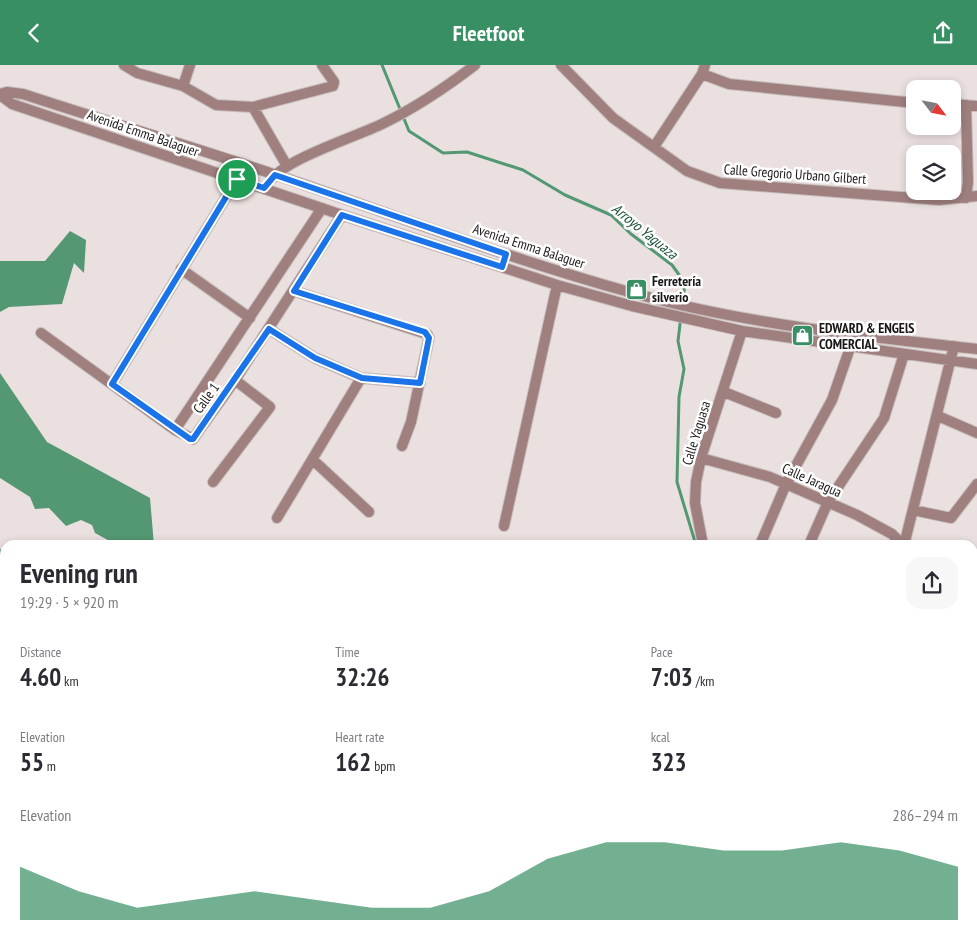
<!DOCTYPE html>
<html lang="en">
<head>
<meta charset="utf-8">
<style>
  :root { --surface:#fff; --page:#f7f7f7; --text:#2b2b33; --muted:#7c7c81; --accent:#378f63 }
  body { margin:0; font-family:"PT Sans Narrow",sans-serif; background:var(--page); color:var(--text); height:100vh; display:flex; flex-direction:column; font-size:19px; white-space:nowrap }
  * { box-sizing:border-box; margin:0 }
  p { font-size:16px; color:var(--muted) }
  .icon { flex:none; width:28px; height:28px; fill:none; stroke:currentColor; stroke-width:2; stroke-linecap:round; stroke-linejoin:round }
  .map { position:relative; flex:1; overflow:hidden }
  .sheet { position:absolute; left:0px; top:475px; width:978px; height:406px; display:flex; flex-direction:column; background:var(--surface); border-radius:15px 15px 0 0; box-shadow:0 2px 8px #0003 }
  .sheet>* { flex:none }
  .needle { width:32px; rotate:122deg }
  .fabs { position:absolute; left:906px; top:15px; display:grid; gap:10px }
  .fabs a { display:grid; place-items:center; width:55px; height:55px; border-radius:10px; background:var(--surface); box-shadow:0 2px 8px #0003; font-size:25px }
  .pin { position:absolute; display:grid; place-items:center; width:42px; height:42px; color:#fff; margin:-21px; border:2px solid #fff; border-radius:50%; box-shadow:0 1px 5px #0007 }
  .round { display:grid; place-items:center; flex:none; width:52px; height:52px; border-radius:15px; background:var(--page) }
  .summary { display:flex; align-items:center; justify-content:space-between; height:85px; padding:0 20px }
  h1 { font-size:28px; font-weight:600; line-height:38px }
  .stats { display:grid; grid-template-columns:repeat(3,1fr); gap:8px; height:85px; padding:5px 20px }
  .stats div { display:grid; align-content:center }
  .stats b { font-size:25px; font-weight:600 }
  .stats small { font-size:14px; font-weight:400 }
  .stats p { font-size:14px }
  .chart { height:140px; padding:10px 20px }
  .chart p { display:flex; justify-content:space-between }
  .chart svg { width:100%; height:90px; margin-top:5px; fill:var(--accent); opacity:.7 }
  header { display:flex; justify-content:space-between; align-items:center; height:65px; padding:0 20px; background:var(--accent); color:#fff; font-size:22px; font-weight:600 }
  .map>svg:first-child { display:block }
</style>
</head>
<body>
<header><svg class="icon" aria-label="back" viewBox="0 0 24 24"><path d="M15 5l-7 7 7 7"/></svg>Fleetfoot<svg class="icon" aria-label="share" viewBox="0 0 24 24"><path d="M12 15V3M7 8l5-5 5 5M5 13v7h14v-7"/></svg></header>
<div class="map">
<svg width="977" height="881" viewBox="0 0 977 881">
  <rect width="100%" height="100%" fill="#ebe0e0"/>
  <path fill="#539873" d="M 70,166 L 86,175 L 84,208 L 74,198 L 62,239 L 9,242 L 0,247 L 0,196 L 45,196 Z
    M 0,308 L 47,377 L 150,433 L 154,480 L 117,480 L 95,468 L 92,460 L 81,455 L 66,461 L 49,443 L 35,444 L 30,432 L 0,413 Z
    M 0,484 L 4,487 L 5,586 L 0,582 Z"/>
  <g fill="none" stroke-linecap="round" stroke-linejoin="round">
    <path stroke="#539873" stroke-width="3" d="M 382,0 L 409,66 L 443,88 L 467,87 L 523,105 L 565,130 L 611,150 L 631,169 L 672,200 L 685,218 L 678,276 L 684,304 L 679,332 L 677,417 L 696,480
      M 335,876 L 336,881
      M 760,876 L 763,881"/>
    <defs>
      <path id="minor" d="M 124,0 L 137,8 L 183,21 L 216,40 L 253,42 L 287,101
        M 561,0 L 613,53 L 687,106 L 720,118 L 939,135 L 977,131
        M 702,9 L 729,19 L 915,38
        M 183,21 L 190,0
        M 0,29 L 7,27 L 23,29 C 108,57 194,82 279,111 C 397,151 513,195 633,228 C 745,259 862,271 977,284
        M 0,30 L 12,39 L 342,150 L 557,220 L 632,241 L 742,266 L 977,299
        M 952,39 L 977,41
        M 253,42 L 333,21 L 334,17 L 322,0
        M 654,82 L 702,9 L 705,0
        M 273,113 C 289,93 355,72 382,59 C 415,43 445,23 475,0
        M 966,133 L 968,117 L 966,40
        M 181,204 L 250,253
        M 294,226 L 427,269 L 429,273 L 411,357 L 402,381
        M 269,264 L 315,293 L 361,313 L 420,318
        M 41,268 L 175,365 L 193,374 L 235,315 L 342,150
        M 112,319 L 237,114
        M 724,327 L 776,348
        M 938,351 L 977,368
        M 175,365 L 322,143
        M 701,393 L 770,412 L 857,450 L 892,469 L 903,480
        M 313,395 L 369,447
        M 213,417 L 270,342 L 235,315
        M 913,445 L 951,453 L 977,419
        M 277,453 L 361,313
        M 504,461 L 557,220
        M 703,480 L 695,438 L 696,417 L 701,393 L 742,266
        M 760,480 L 786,419 L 832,335 L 851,280
        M 809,480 L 828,437 L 884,353 L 904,289
        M 904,480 L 954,281
        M 972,509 L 977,510
        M 972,625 L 977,628
        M 0,666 L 5,660
        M 973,714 L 977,705
        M 0,736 L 5,691
        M 972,819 L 977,814
        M 98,881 L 99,876
        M 175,881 L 177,876
        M 257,881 L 257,876
        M 916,881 L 921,876"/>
    </defs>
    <use href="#minor" stroke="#c5bcbc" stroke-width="12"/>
    <use href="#minor" stroke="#a07f7f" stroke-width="10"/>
  </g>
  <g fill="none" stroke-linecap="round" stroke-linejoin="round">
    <defs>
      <path id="route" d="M 275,110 L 506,189 L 502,202 L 342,150 L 294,226 L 425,267 L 429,273 L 420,318 L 362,313 L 315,293 L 269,264 L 193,374 L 190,374 L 112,319 L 237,114 L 264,123 Z"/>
    </defs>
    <use href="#route" stroke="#fff" stroke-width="10"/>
    <use href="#route" stroke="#1a73e8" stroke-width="6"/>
  </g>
  <defs>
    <symbol id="shop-square" viewBox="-11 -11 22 22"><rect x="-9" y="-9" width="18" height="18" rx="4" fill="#378f63" stroke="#fff"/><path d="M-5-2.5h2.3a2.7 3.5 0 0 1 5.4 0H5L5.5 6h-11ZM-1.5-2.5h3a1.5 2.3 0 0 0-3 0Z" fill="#fff"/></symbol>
  </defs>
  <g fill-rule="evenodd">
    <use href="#shop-square" x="624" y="212" width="25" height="25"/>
    <use href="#shop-square" x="790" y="258" width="25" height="25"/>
  </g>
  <g text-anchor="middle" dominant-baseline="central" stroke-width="5" stroke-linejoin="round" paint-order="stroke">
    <g font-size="14" fill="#1a1616" stroke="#fff">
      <text transform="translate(143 68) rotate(19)">Avenida Emma Balaguer</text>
      <text transform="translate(795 109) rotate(4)">Calle Gregorio Urbano Gilbert</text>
      <text transform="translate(529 181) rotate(18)">Avenida Emma Balaguer</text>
      <text transform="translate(206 333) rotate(-54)">Calle 1</text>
      <text transform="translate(696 368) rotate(-73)">Calle Yaguasa</text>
      <text transform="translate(812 415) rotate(24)">Calle Jaragua</text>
    </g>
    <g font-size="14" font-weight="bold" fill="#1a1616" stroke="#fff" text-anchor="start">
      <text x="652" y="216">Ferretería<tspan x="652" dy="16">silverio</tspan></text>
      <text x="819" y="263">EDWARD &amp; ENGElS<tspan x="819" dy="16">COMERCIAL</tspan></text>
    </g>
    <g font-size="15" font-style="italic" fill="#184e34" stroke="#fff">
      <text transform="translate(645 166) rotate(39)">Arroyo Yaguaza</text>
    </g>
  </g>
</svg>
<div class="fabs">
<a><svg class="needle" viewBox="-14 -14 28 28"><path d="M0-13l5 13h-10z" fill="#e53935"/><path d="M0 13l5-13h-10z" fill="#7c7c81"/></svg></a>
<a><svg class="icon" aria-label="layers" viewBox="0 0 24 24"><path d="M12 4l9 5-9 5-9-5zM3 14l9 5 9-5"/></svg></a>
</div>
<div class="pin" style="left:237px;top:114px;background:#1e9e55"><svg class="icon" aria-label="arrive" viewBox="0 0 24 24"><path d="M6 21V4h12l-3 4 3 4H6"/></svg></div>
<section class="sheet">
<div class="summary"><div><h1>Evening run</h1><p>19:29 · 5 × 920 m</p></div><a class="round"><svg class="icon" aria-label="share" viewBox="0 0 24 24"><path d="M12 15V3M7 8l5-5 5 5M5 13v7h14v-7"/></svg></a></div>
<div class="stats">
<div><p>Distance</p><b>4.60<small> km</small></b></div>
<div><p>Time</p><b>32:26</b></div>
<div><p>Pace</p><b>7:03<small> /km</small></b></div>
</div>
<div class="stats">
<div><p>Elevation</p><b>55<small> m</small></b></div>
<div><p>Heart rate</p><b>162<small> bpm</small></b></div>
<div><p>kcal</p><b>323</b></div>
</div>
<div class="chart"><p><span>Elevation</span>286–294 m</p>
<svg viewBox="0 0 160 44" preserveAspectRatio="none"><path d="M0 44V18L10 30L20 38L30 34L40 30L50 34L60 38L70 38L80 30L90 14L100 6L110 6L120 10L130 10L140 6L150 10L160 18V44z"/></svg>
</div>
</section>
</div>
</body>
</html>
